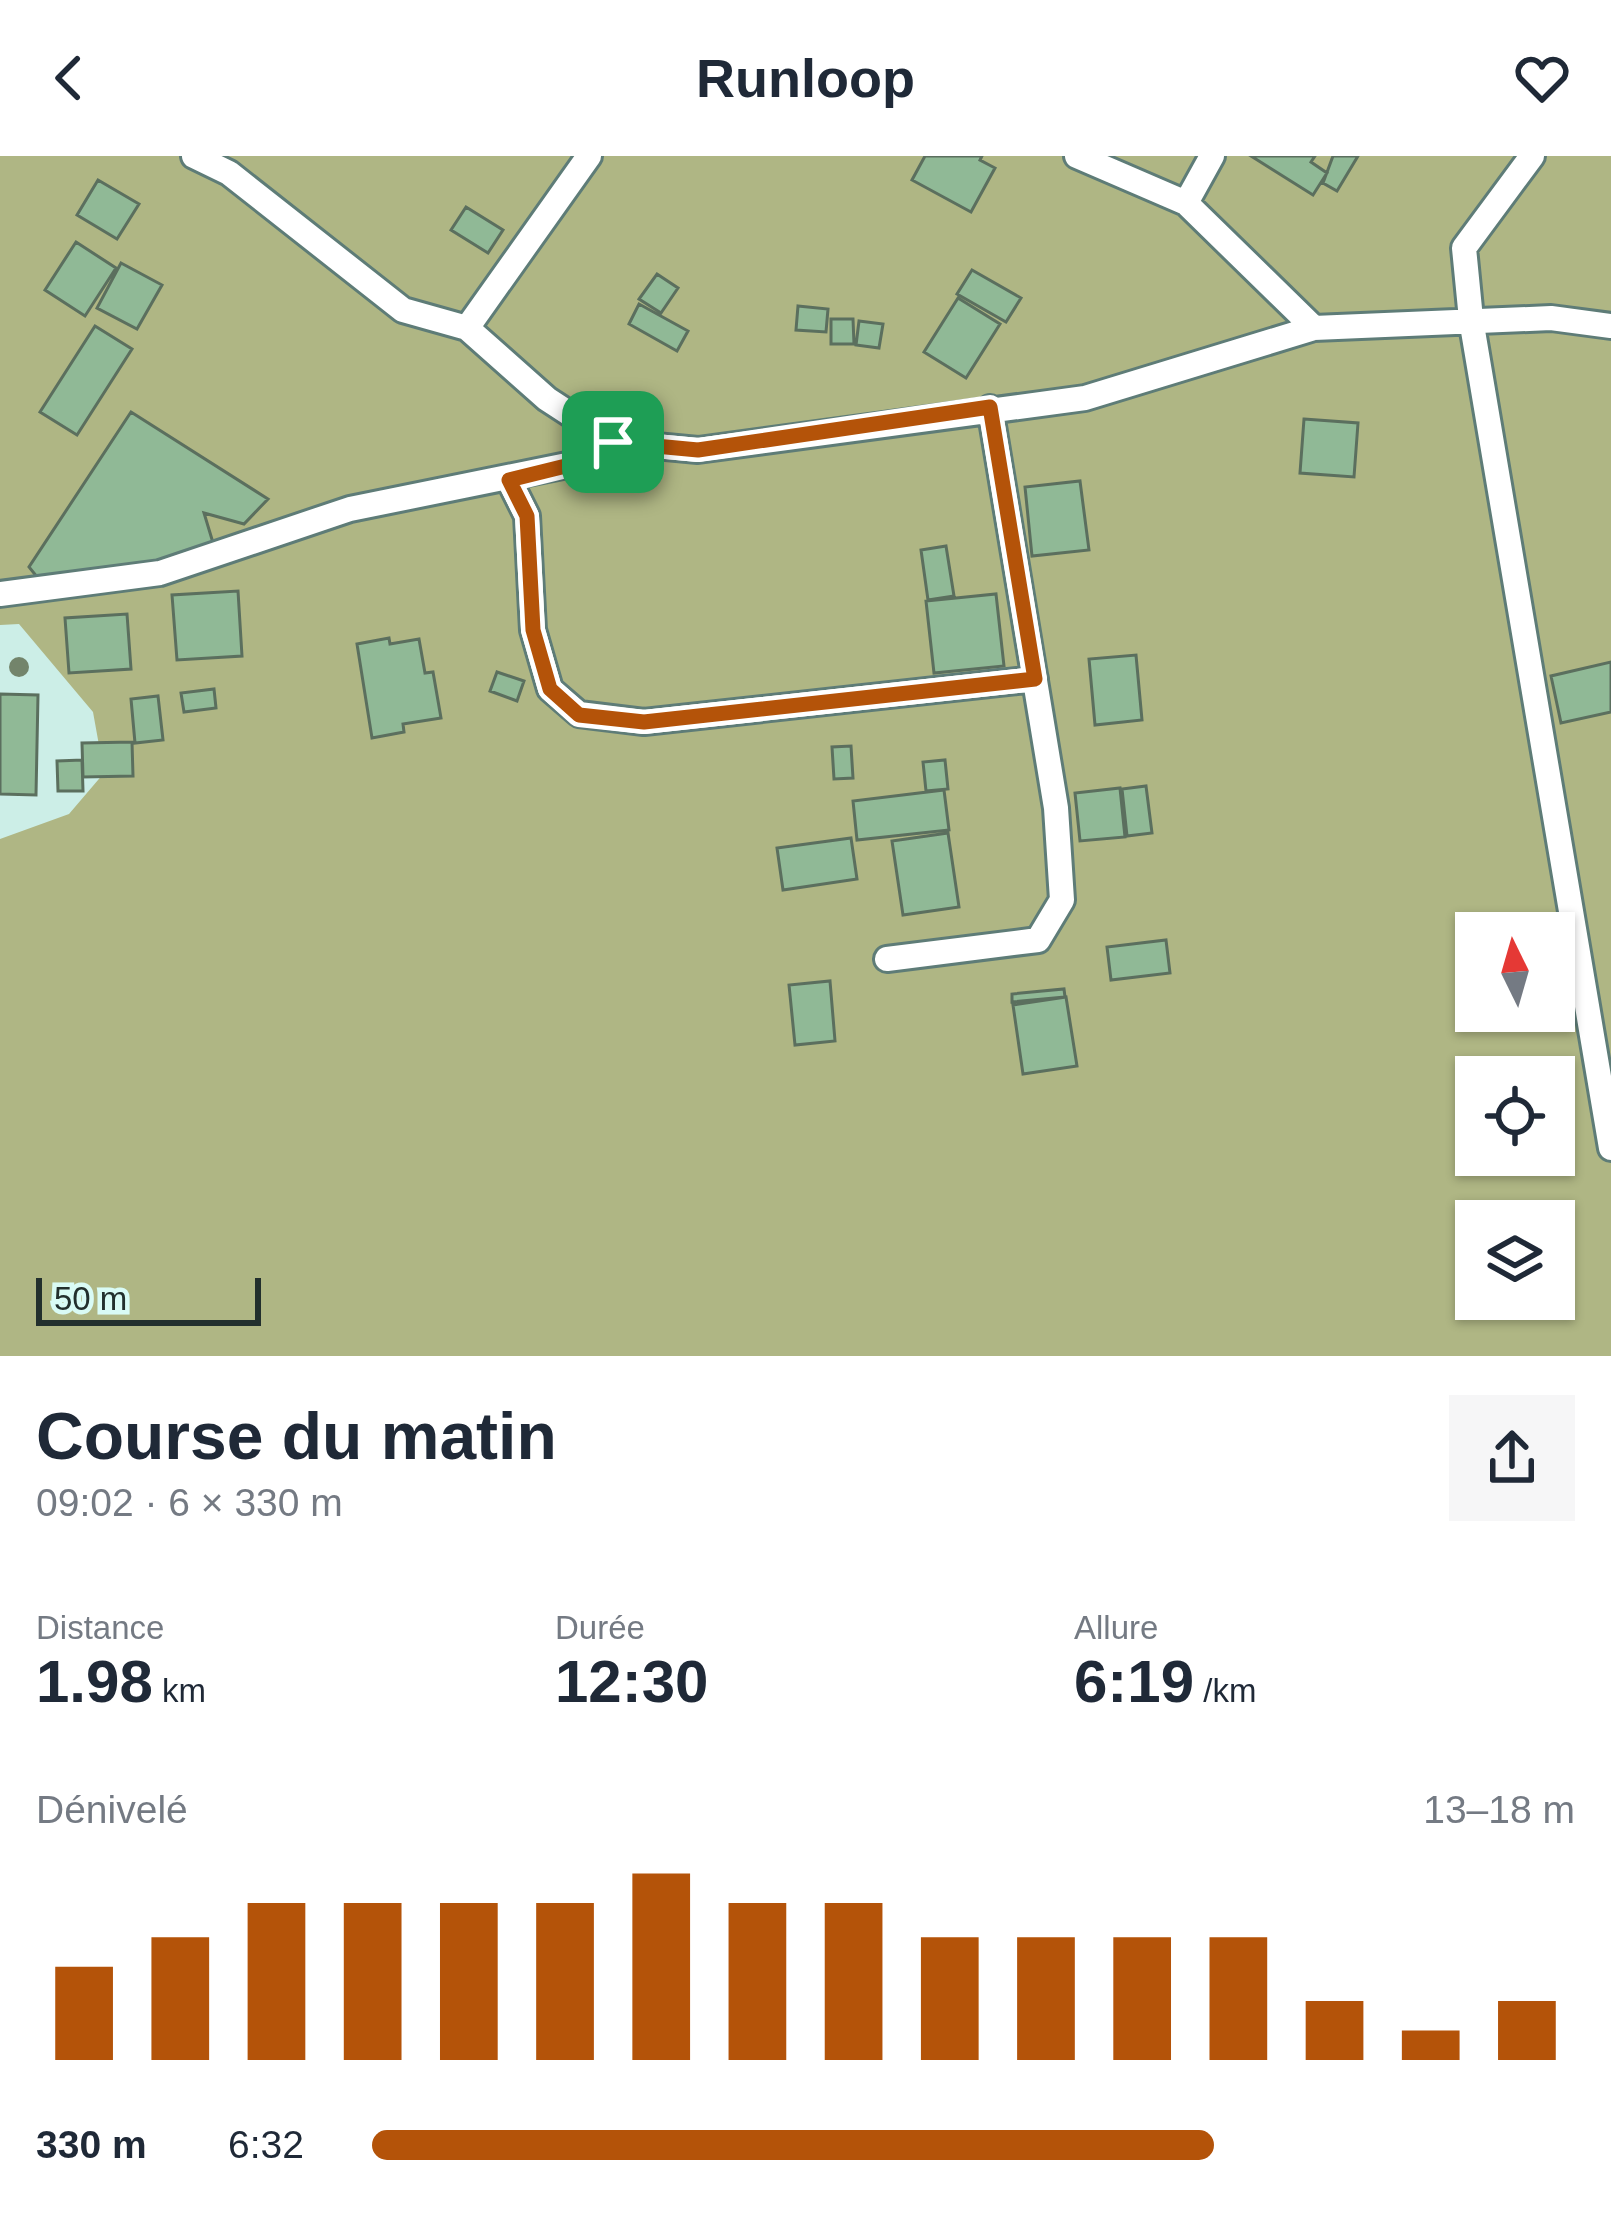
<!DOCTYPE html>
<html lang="fr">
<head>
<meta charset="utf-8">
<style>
  :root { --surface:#fff; --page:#f6f6f7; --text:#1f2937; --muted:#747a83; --accent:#b45309 }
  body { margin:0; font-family:Helvetica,sans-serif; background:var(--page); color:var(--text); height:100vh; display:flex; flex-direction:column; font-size:45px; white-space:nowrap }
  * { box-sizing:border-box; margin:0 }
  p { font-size:39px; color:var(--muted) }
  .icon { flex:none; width:66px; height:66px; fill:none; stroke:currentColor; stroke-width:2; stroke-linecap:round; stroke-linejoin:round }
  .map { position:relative; height:1200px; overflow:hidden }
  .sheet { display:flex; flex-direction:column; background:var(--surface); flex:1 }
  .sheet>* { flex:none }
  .needle { width:78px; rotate:355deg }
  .fabs { position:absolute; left:1455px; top:756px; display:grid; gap:24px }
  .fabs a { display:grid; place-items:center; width:120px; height:120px; border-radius:0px; background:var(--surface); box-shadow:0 3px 9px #0004; font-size:60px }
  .scale { position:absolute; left:36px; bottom:30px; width:225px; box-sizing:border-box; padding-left:12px; border:6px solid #222f2d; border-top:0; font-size:33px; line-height:42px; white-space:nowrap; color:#222f2d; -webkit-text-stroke:9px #d9fbf5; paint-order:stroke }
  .pin { position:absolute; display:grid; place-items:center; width:102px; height:102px; color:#fff; margin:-51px; border-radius:24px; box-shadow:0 6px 18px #0006 }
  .round { display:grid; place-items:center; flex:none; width:126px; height:126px; border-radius:0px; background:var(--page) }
  .overview { display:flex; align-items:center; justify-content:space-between; height:204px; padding:0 36px }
  h1 { font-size:66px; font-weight:800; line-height:90px }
  .stats { display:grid; grid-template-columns:repeat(3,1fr); gap:18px; height:204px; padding:12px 36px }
  .stats div { display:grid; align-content:center }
  .stats b { font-size:60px; font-weight:800 }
  .stats small { font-size:33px; font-weight:400 }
  .stats p { font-size:33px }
  .chart { height:336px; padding:24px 36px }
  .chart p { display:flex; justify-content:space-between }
  .chart svg { width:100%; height:216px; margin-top:12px; stroke:var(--accent); stroke-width:6 }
  ul { padding:0 36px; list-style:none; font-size:39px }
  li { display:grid; grid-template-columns:192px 144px 1fr; align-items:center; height:90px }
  li i { height:30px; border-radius:15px; background:var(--accent) }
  header { display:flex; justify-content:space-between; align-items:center; height:156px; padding:0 36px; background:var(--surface); font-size:54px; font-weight:800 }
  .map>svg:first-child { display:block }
</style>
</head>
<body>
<header><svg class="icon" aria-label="back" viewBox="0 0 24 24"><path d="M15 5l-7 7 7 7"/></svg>Runloop<svg class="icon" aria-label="heart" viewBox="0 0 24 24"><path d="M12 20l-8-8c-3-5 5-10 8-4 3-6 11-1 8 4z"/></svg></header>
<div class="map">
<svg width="1611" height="1200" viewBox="0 0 1611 1200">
  <rect width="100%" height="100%" fill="#cceee7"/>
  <path fill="#afb684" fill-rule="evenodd" d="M 0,0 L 1611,0 L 1611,1200 L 0,1200 L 0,683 L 69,658 L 104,617 L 93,556 L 19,468 L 0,469 ZM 1476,777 L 1554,777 L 1554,855 L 1476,855 ZM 1476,921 L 1554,921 L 1554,999 L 1476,999 ZM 1476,1065 L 1554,1065 L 1554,1143 L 1476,1143 Z"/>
  <path fill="#90b996" stroke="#5b6f5e" stroke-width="3" d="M 925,0 L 982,0 L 980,4 L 995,12 L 971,56 L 912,24 Z
    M 1251,0 L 1315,0 L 1311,6 L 1327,17 L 1313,39 Z
    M 1333,0 L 1358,0 L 1337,35 L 1323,27 Z
    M 98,24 L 139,48 L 117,83 L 77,59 Z
    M 466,51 L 503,74 L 488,97 L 451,74 Z
    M 76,86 L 116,112 L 85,160 L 45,134 Z
    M 121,107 L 162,129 L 137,173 L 97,152 Z
    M 972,114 L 1021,142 L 1006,166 L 957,138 Z
    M 657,118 L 678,132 L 661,157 L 639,143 Z
    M 958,142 L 1000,168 L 966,222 L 924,196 Z
    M 639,148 L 688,175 L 677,195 L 629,168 Z
    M 798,150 L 828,153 L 826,176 L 796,174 Z
    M 831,163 L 853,163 L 854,188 L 831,188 Z
    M 859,165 L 883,168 L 879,192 L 856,189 Z
    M 95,170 L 132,193 L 77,279 L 40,256 Z
    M 131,256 L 268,343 L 244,368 L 204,357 L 214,390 L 50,437 L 29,411 Z
    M 1304,263 L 1358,267 L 1354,321 L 1300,317 Z
    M 1080,325 L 1089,394 L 1032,400 L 1025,331 Z
    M 946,390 L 954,440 L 928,444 L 921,394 Z
    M 238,435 L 242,500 L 177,504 L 172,439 Z
    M 996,438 L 1004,510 L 934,517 L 926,445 Z
    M 127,458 L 131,513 L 69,517 L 65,462 Z
    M 389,482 L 390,488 L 419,483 L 425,517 L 433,516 L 441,562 L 403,568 L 404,576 L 372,582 L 357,488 Z
    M 1136,499 L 1142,564 L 1095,569 L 1089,503 Z
    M 1611,506 L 1611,556 L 1561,567 L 1551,520 Z
    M 497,516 L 524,525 L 517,545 L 490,535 Z
    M 214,533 L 216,552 L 184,556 L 181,537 Z
    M 0,538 L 38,539 L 36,639 L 0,638 Z
    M 158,540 L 163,584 L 135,587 L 131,543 Z
    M 132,586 L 133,620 L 83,621 L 82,587 Z
    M 851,590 L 853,622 L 834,623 L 832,591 Z
    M 82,604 L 83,635 L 58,635 L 57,605 Z
    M 945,604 L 948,633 L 926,635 L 923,606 Z
    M 1146,630 L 1152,677 L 1127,680 L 1122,633 Z
    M 1120,632 L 1125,681 L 1080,685 L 1075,637 Z
    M 944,634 L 949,674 L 857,684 L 853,645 Z
    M 948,677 L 959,751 L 903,759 L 892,685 Z
    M 851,682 L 857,723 L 783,734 L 777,692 Z
    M 1166,784 L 1170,817 L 1111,824 L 1107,791 Z
    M 830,825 L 835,885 L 795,889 L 789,829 Z
    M 1064,833 L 1065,841 L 1012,846 L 1012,838 Z
    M 1066,841 L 1077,910 L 1023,918 L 1013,849 Z"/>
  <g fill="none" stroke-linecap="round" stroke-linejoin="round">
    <defs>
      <path id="minor" d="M 194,0 L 229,17 L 403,154 L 467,172 L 547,243 L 613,286 L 698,294 L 1085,242 L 1314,172 L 1551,162 L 1611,170
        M 1077,0 L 1186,47 L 1314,172
        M 1532,0 L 1464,92 L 1471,163 L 1611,992
        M 1186,47 L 1212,0
        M 467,172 L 589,0
        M 509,324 L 527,360 L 533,474 L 550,533 L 579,558 L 644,566 L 1035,523
        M 0,438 L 160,417 L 350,353 L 582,306 L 613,286
        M 887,803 L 1038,784 L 1062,744 L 1056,652 L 990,252"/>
    </defs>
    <use href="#minor" stroke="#5e7c77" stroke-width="30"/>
    <use href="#minor" stroke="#fff" stroke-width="24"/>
  </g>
  <circle fill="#73846b" cx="19" cy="511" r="10"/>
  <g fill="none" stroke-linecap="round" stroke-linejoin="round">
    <defs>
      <path id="route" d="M 990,251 L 1035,523 L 644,566 L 579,559 L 550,533 L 533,474 L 527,360 L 509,324 L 582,306 L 613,286 L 698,294 Z"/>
    </defs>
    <use href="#route" stroke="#fff" stroke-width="24"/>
    <use href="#route" stroke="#b45309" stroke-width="15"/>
  </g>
</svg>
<div class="fabs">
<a><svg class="needle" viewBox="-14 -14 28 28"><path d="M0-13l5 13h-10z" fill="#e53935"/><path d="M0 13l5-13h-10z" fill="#747a83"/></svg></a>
<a><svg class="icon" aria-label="locate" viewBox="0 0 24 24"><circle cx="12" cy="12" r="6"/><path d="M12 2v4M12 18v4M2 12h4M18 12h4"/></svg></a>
<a><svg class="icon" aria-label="layers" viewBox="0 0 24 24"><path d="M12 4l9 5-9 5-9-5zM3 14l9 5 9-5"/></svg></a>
</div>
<div class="scale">50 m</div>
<div class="pin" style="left:613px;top:286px;background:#1e9e55"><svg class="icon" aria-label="arrive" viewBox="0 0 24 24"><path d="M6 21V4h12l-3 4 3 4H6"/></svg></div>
</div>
<section class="sheet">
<div class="overview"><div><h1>Course du matin</h1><p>09:02 · 6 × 330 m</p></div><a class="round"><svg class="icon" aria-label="share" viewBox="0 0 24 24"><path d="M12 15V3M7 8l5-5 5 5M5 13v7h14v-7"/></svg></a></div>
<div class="stats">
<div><p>Distance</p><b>1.98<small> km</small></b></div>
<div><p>Durée</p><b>12:30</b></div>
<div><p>Allure</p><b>6:19<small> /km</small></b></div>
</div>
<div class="chart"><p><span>Dénivelé</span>13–18 m</p>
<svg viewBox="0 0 160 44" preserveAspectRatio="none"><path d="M5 44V25M15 44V19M25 44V12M35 44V12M45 44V12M55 44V12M65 44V6M75 44V12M85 44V12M95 44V19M105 44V19M115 44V19M125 44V19M135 44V32M145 44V38M155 44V32"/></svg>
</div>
<ul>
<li><b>330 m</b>6:32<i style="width:70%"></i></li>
</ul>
</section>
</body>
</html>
